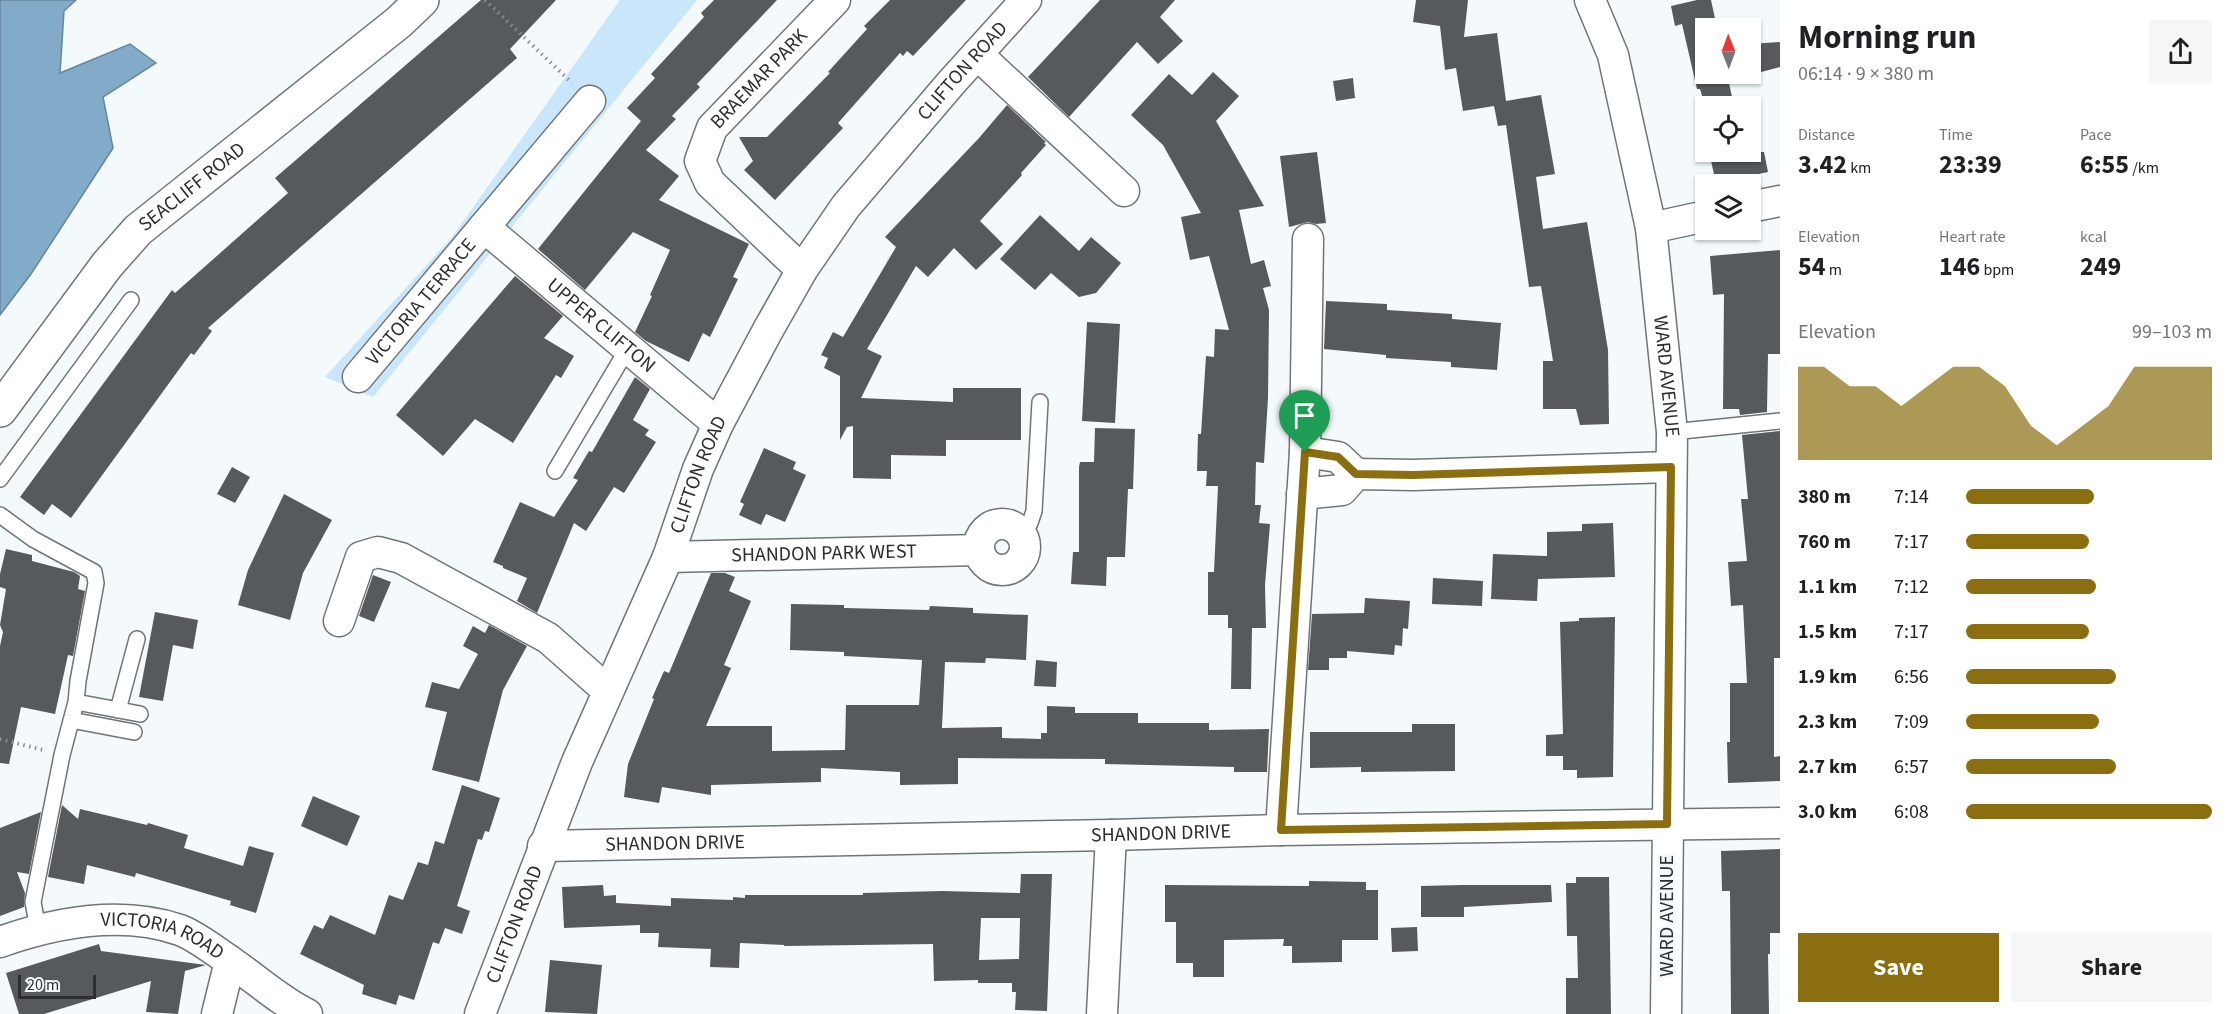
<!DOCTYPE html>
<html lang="en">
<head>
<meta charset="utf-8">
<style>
  :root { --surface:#fff; --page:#f6f6f6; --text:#202124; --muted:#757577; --accent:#8b6e10 }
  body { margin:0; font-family:"Source Sans 3",sans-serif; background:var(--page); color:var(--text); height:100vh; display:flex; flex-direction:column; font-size:22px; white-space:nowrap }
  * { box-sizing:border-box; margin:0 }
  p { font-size:20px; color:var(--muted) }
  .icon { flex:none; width:33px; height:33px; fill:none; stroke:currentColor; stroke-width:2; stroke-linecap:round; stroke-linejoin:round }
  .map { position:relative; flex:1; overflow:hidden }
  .sheet { display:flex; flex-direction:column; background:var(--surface); width:450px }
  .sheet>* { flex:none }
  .needle { width:39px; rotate:359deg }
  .tools { position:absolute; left:1695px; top:18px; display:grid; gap:12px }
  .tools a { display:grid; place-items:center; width:66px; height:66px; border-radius:0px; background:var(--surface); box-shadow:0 2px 4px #0004; font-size:30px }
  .scale { position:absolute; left:18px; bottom:15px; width:78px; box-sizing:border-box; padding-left:6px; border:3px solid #2c2e2f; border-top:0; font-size:16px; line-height:21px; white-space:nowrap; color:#2c2e2f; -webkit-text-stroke:4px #f4f9fc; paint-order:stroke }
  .pin { position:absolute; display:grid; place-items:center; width:51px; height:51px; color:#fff; margin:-62px -26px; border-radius:50% 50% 50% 0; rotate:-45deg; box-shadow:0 0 6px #0007 }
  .pin .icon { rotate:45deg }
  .round { display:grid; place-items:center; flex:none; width:63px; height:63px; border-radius:0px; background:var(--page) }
  .head { display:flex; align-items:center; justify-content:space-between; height:102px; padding:0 18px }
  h1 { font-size:33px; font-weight:700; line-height:45px }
  .figures { display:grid; grid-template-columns:repeat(3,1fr); gap:9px; height:102px; padding:6px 18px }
  .figures div { display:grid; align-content:center }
  .figures b { font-size:26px; font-weight:700 }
  .figures small { font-size:16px; font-weight:400 }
  .figures p { font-size:16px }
  .chart { height:168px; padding:12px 18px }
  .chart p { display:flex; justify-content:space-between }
  .chart svg { width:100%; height:108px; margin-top:6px; fill:var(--accent); opacity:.7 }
  .cta { display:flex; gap:12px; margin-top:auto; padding:12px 18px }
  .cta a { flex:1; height:69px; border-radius:0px; background:var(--accent); color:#fff; font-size:24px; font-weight:700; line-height:69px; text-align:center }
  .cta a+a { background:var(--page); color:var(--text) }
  ul { padding:0 18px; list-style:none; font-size:20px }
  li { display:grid; grid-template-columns:96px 72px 1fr; align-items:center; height:45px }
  li i { height:15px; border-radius:8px; background:var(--accent) }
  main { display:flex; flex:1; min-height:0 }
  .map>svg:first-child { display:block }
</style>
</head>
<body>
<main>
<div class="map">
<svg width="1780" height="1014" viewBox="0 0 1780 1014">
  <rect width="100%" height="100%" fill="#f4f9fc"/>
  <path fill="#c9e6fb" d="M 620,0 L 697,0 L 373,397 L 325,377 L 452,237 Z"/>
  <path fill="#81abc8" stroke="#68869a" stroke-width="1.5" d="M 0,0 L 76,0 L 64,11 L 60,73 L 130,44 L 156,63 L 103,97 L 113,148 L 31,274 L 0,315 Z"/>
  <path fill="#565a5d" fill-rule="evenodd" d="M 481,0 L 556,0 L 510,49 L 517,58 L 208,328 L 212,331 L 194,355 L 191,353 L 71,518 L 52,504 L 44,515 L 20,497 L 172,290 L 175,293 L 288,193 L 275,178 Z
    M 714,0 L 777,0 L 697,84 L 700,87 L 672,116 L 676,119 L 646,150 L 679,176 L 659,200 L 749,244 L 733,277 L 738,279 L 710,337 L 703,333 L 689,362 L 646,341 L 635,332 L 652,296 L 650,295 L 670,250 L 633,232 L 585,290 L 538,249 L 641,121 L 627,108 L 655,78 L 651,74 L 704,17 L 701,13 Z
    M 890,0 L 966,0 L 913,56 L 907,51 L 903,56 L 900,53 L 838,123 L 843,128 L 775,200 L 744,170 L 753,161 L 739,137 L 767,137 L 830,73 L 828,72 L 867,29 L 864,26 Z
    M 1100,0 L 1175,0 L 1160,17 L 1183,41 L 1158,64 L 1137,42 L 1069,117 L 1028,77 Z
    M 1416,0 L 1468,0 L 1464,37 L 1497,33 L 1506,101 L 1541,95 L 1555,174 L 1536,177 L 1543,229 L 1587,222 L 1608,350 L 1609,424 L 1580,425 L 1576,409 L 1543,409 L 1543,361 L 1553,361 L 1541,286 L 1529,287 L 1506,125 L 1498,126 L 1494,106 L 1463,111 L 1456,68 L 1445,70 L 1440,26 L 1413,22 Z
    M 1697,0 L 1711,0 L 1717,28 L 1706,28 L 1706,74 L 1727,74 L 1734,106 L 1705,106 L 1700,89 L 1697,89 L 1682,24 L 1675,26 L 1671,6 Z
    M 1780,42 L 1780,67 L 1750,75 L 1750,44 Z
    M 1213,72 L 1239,96 L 1216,121 L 1264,206 L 1239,210 L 1251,264 L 1264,260 L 1271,286 L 1263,288 L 1269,310 L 1268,398 L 1264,463 L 1256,462 L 1255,505 L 1261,505 L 1259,523 L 1270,524 L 1265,585 L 1266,628 L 1252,628 L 1251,689 L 1231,689 L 1232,628 L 1228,628 L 1228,615 L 1208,615 L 1208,572 L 1214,572 L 1218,486 L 1206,486 L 1207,471 L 1197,471 L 1198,434 L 1201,434 L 1206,356 L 1214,357 L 1215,329 L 1229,330 L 1209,256 L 1190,260 L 1181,217 L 1201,213 L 1163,145 L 1131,115 L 1169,74 L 1192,95 Z
    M 1353,78 L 1355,98 L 1336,101 L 1333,81 Z
    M 1007,105 L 1046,142 L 1044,143 L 1046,145 L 1021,173 L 1022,175 L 980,221 L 1003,244 L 976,270 L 954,248 L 928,277 L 916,266 L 867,349 L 882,356 L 861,398 L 953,402 L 953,388 L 1021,388 L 1021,440 L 946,440 L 946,456 L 891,455 L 891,479 L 853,478 L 853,426 L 847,427 L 840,440 L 840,376 L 824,368 L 828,358 L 821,355 L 833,332 L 843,337 L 896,247 L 885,237 L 979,138 Z
    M 1317,152 L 1326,223 L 1316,224 L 1308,222 L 1289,227 L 1280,156 Z
    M 1709,152 L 1764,152 L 1768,172 L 1716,183 Z
    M 1040,215 L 1079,251 L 1091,237 L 1121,263 L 1096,293 L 1079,297 L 1051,273 L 1035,290 L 1000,259 Z
    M 1780,250 L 1780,354 L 1768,354 L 1767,412 L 1740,415 L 1739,409 L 1723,409 L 1724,294 L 1713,295 L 1710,256 Z
    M 515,276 L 563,316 L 544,338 L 574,356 L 561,378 L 556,375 L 513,443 L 475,419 L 443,456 L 396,415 Z
    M 1326,301 L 1387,304 L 1387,310 L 1452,314 L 1452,319 L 1501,323 L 1497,370 L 1451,367 L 1451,362 L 1386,358 L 1386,355 L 1324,349 Z
    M 1087,322 L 1120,324 L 1115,423 L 1082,421 Z
    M 635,377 L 650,389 L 633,420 L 649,430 L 645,435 L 656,442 L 624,493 L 614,487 L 586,531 L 574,523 L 537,613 L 517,601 L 527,578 L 503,568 L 503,566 L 493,562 L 520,502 L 554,517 L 578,480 L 573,478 L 589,451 L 592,452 Z
    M 1095,428 L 1135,429 L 1133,489 L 1128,489 L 1125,557 L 1107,557 L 1106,586 L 1071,584 L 1073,552 L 1079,552 L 1079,467 L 1080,462 L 1094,462 Z
    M 1780,431 L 1780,658 L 1774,658 L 1774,757 L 1780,756 L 1780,781 L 1728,783 L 1727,742 L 1730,742 L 1730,683 L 1747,683 L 1743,605 L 1731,606 L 1728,562 L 1747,561 L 1741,499 L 1748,499 L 1742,435 Z
    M 764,448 L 796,462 L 793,469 L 806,475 L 785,522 L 766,514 L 761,525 L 739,515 L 744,504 L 740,502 Z
    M 232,467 L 250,477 L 235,503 L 217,494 Z
    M 284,494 L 332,520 L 303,573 L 290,620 L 238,605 L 248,570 Z
    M 1613,523 L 1615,577 L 1538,579 L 1537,601 L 1491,599 L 1493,554 L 1547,556 L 1547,532 L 1582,531 L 1582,524 Z
    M 6,549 L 32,555 L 32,561 L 74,572 L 80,576 L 78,589 L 85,591 L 73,656 L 68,655 L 55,714 L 21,707 L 9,764 L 0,763 L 0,646 L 3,632 L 0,625 L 6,589 L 0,587 L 0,574 Z
    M 711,573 L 725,573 L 735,577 L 729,591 L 751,601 L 724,665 L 731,668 L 706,726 L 772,726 L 772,751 L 845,750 L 846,705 L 919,705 L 922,660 L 844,656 L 844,652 L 790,650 L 791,604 L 844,605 L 844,608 L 929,610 L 930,606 L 973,608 L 973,613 L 1028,615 L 1026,660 L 986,658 L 985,663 L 945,662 L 942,728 L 1002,727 L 1002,738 L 1041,739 L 1041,733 L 1047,733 L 1047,706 L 1075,707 L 1075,713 L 1138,713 L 1138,723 L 1209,723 L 1209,730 L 1269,729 L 1267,772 L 1234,772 L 1234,767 L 1105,764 L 1105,759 L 958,758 L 958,784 L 900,785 L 900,772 L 821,768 L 821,782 L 711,785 L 711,795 L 662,787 L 659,803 L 624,797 L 628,764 L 654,699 L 652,698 L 664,671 L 669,673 Z
    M 373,575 L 391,582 L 374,622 L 359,616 Z
    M 1433,578 L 1483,581 L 1482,606 L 1432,604 Z
    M 1365,598 L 1410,601 L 1408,629 L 1403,628 L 1402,646 L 1395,645 L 1394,655 L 1347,651 L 1347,658 L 1329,658 L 1329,670 L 1308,670 L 1312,614 L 1364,613 Z
    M 155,612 L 198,620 L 193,649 L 173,645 L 163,701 L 139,697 Z
    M 1615,617 L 1613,777 L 1577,778 L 1577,770 L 1563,770 L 1563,756 L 1546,756 L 1546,735 L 1563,734 L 1560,622 L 1579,621 L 1579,618 Z
    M 489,625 L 527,646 L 503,690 L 479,782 L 432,770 L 447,712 L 425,707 L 432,682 L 459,689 L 478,654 L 463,646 L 473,626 L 485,633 Z
    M 1036,660 L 1057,662 L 1056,687 L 1034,686 Z
    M 1412,724 L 1455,724 L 1455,771 L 1361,772 L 1361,767 L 1310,768 L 1310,732 L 1412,732 Z
    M 462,785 L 500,798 L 489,832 L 485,831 L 482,840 L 478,839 L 457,906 L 470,911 L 462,934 L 445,928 L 439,944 L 433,942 L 414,1000 L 399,995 L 396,1005 L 362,994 L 364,985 L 300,954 L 314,925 L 323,929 L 330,915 L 375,935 L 389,895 L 403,900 L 418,862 L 428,865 L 435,841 L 444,844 Z
    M 313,796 L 360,816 L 347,846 L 301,826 Z
    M 62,805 L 78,819 L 80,809 L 147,825 L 148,823 L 188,835 L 184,848 L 243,866 L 249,846 L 274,853 L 256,913 L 230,905 L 231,901 L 136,873 L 135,877 L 87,865 L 84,884 L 48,877 Z
    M 41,812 L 29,874 L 17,872 L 25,893 L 24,907 L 0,916 L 0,828 Z
    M 1780,849 L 1780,933 L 1770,933 L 1770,954 L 1768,954 L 1769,1014 L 1731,1014 L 1730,891 L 1722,891 L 1721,851 Z
    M 1021,874 L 1052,874 L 1047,1011 L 1015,1010 L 1016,992 L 1012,992 L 1012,983 L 978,983 L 978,980 L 934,981 L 933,944 L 784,946 L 784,945 L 740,943 L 739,968 L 710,967 L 711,949 L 658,947 L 659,933 L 640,933 L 640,925 L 564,928 L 562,887 L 603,885 L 604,896 L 616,895 L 616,903 L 671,906 L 671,898 L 733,900 L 733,897 L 745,898 L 745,895 L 863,895 L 863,893 L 942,891 L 1020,893 ZM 981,918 L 1020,918 L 1019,959 L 979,960 Z
    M 1576,877 L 1609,877 L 1611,1014 L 1566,1014 L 1566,978 L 1578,978 L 1577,936 L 1567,936 L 1566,883 L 1576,883 Z
    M 1309,881 L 1366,882 L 1366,890 L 1378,890 L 1378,940 L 1342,940 L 1342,962 L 1292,963 L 1292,946 L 1283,946 L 1284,939 L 1224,940 L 1224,977 L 1193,977 L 1193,963 L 1176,963 L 1176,922 L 1165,922 L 1165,885 L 1309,886 Z
    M 1463,885 L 1551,885 L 1552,902 L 1464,907 L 1464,917 L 1421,917 L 1421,886 Z
    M 1417,927 L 1418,951 L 1392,952 L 1391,928 Z
    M 99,944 L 101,951 L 206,965 L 185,971 L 178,1014 L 146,1012 L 151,981 L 44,1014 L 19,1014 L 6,973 Z
    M 550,960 L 602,965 L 597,1014 L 545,1012 Z"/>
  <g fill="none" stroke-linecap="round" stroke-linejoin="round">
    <defs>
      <path id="service" d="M 1672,432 L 1780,421
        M 555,471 L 628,348
        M 0,479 L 131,300
        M 0,515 L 33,539 L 94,572 L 96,583 L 78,681 L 76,702 L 62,755 L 33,902 L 38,929
        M 1022,536 L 1030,523 L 1034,511 L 1040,402
        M 76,702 L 140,714
        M 118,710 L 137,639
        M 71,720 L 134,732"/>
      <g id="minor">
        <path id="s1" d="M 1590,0 L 1613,55 L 1651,228 L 1672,432 L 1666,1014"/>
        <path d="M 977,54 L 1124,191"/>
        <path d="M 1750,207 L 1780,201"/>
        <path id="s2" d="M 484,227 L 718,424"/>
        <path d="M 1651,228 L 1706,216"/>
        <path id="s3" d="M 802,270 L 710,183 L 700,161 L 712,128 L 835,0"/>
        <path id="s4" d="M 358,377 L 590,101"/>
        <path d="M 1305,452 L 1338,457 L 1356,474"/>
        <path d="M 1302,494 L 1342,490 L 1356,474 L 1413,475 L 1671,467"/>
        <circle cx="1002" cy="547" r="23"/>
        <path id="s5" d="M 668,557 L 979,550"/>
        <path d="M 339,621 L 361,557 L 378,552 L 401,558 L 548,638 L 608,691"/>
        <path d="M 1281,830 L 1305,452 L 1308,239"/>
        <path id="s6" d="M 543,846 L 1111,835 L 1281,830 L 1780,823"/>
        <path id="s7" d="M 0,942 C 57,922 121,910 180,930 C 196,936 217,952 231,962 C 255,978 281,1002 307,1014"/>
        <path d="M 217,1014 L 230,961"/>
        <path id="s8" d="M 480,1014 L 577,762 L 668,557 L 698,469 L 718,424 L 768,330 L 802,270 L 846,206 L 951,83 L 1026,0"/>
        <path d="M 1102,1014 L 1111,835"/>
      </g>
      <g id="tertiary">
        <path id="s9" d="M 0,410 L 107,265 L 138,230 L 399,22 L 422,0"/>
      </g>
    </defs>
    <use href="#service" stroke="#717578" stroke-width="18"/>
    <use href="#minor" stroke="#717578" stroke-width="33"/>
    <use href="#tertiary" stroke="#717578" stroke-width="36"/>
    <path stroke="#8c8f91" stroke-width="4" stroke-dasharray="1.5 4.5" stroke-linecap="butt" d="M 485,0 L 572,83
      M 0,739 L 43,750"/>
    <use href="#service" stroke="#fff" stroke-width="15"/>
    <use href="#minor" stroke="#fff" stroke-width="30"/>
    <use href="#tertiary" stroke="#fff" stroke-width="33"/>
  </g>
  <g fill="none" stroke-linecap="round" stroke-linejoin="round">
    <defs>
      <path id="route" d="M 1305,452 L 1338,457 L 1356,474 L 1413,475 L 1671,467 L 1667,824 L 1281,830 Z"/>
    </defs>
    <use href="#route" stroke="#fff" stroke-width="12"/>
    <use href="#route" stroke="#8b6e10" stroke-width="8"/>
  </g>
  <g text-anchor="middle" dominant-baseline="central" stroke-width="6" stroke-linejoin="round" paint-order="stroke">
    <g font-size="20" fill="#2c2e2f" stroke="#f4f9fc">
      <text stroke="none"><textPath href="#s8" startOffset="1068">CLIFTON ROAD</textPath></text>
      <text stroke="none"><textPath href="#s3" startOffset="254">BRAEMAR PARK</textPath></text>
      <text stroke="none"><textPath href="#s9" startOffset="296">SEACLIFF ROAD</textPath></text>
      <text stroke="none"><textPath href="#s4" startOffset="98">VICTORIA TERRACE</textPath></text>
      <text stroke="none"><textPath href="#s2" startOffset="153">UPPER CLIFTON</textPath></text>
      <text stroke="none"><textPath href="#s1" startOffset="386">WARD AVENUE</textPath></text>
      <text stroke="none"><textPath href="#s8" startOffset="582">CLIFTON ROAD</textPath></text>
      <text stroke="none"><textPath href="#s5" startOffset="156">SHANDON PARK WEST</textPath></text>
      <text stroke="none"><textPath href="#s6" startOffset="618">SHANDON DRIVE</textPath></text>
      <text stroke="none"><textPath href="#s6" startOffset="132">SHANDON DRIVE</textPath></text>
      <text transform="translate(1667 916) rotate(-90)">WARD AVENUE</text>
      <text stroke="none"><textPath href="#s8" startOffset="96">CLIFTON ROAD</textPath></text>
      <text stroke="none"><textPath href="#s7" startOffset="168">VICTORIA ROAD</textPath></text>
    </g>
  </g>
</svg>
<div class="tools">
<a><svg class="needle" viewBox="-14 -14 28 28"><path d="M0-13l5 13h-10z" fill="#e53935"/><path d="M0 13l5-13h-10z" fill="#757577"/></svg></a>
<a><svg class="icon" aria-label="locate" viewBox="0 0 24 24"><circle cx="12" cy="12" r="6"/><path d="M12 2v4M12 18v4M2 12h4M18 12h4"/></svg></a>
<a><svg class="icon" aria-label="layers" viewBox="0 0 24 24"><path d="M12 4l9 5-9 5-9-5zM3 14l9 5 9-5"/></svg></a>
</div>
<div class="scale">20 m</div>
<div class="pin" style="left:1305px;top:452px;background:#1e9e55"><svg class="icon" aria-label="arrive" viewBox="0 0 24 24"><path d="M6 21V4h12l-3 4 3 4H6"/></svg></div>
</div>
<section class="sheet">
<div class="head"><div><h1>Morning run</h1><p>06:14 · 9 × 380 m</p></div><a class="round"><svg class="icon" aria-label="share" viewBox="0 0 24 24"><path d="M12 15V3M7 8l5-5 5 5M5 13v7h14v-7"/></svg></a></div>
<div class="figures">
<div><p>Distance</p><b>3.42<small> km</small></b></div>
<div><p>Time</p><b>23:39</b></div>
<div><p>Pace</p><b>6:55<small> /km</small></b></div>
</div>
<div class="figures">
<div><p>Elevation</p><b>54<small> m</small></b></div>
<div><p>Heart rate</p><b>146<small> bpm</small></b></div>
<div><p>kcal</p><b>249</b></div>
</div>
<div class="chart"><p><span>Elevation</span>99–103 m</p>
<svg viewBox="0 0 160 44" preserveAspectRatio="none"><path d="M0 44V6L10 6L20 14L30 14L40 22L50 14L60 6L70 6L80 14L90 30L100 38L110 30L120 22L130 6L140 6L150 6L160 6V44z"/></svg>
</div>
<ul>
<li><b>380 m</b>7:14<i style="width:52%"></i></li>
<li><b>760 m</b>7:17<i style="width:50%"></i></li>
<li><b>1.1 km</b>7:12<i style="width:53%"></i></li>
<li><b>1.5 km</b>7:17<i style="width:50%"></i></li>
<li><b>1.9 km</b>6:56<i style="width:61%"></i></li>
<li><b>2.3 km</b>7:09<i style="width:54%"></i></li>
<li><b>2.7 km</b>6:57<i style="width:61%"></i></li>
<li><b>3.0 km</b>6:08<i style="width:100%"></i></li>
</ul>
<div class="cta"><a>Save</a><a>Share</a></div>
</section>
</main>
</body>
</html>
